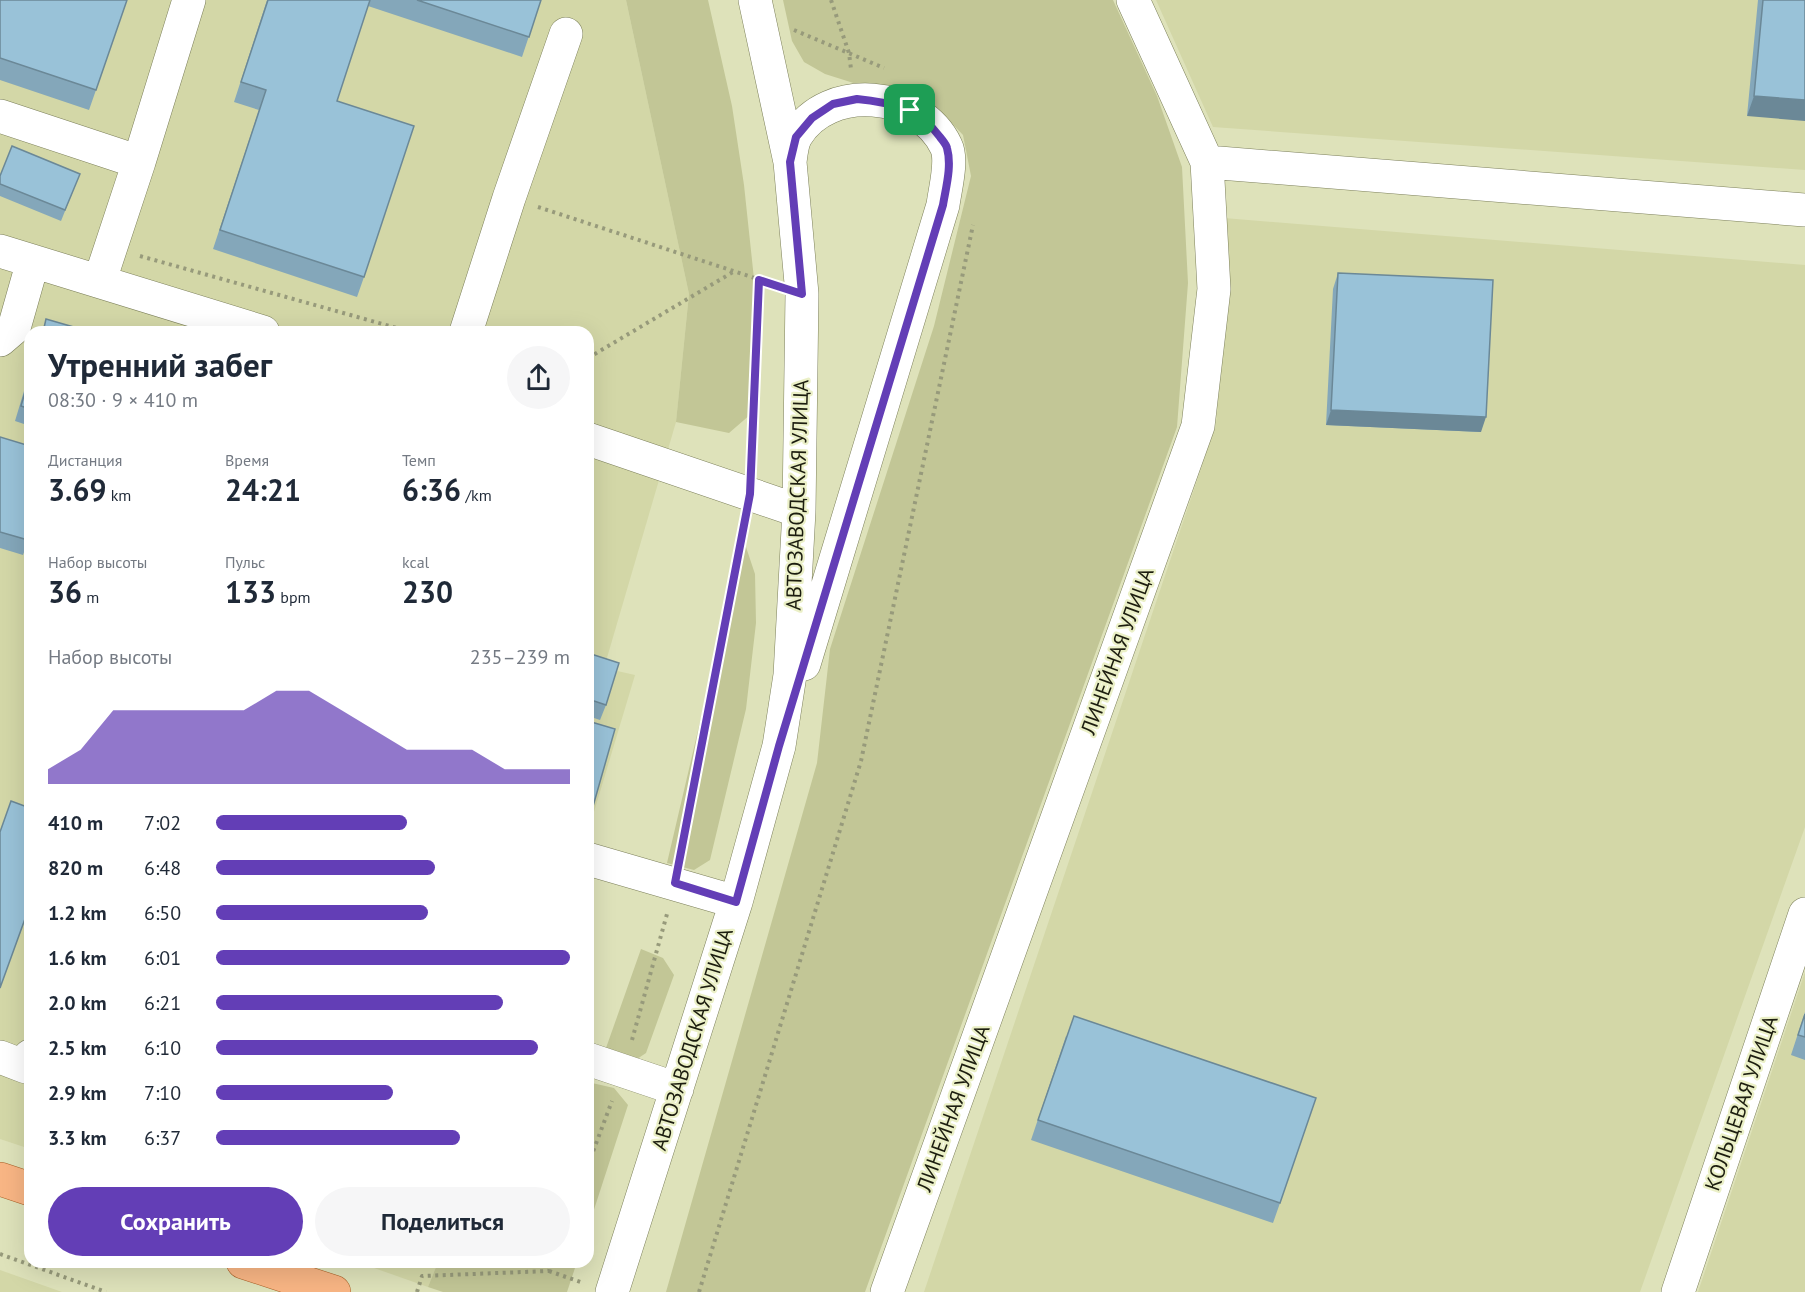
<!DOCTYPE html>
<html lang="ru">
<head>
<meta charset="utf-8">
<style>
  :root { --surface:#fff; --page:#f6f6f7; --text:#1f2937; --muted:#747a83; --accent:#633eb6 }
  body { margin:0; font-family:"PT Sans",sans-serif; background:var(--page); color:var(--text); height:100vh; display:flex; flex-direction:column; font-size:22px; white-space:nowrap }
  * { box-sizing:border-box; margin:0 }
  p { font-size:20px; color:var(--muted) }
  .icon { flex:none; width:33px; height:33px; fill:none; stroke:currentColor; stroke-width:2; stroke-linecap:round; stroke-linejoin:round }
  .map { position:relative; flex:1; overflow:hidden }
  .side { position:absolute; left:24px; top:326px; width:570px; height:942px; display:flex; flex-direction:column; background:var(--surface); border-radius:18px; box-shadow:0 6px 24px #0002 }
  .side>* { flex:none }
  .pin { position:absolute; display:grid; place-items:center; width:51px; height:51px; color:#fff; margin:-26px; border-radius:12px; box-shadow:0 3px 9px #0006 }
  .round { display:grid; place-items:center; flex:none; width:63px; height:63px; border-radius:32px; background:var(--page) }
  .summary { display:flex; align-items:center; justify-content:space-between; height:102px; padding:0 24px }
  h1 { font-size:33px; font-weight:800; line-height:45px }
  .metrics { display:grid; grid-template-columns:repeat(3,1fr); gap:9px; height:102px; padding:6px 24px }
  .metrics div { display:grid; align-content:center }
  .metrics b { font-size:30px; font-weight:800 }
  .metrics small { font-size:16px; font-weight:400 }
  .metrics p { font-size:16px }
  .chart { height:168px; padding:12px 24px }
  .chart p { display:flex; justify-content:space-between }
  .chart svg { width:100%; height:108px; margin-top:6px; fill:var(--accent); opacity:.7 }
  .primary-button { display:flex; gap:12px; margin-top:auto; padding:12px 24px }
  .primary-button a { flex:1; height:69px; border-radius:36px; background:var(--accent); color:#fff; font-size:24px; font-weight:800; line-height:69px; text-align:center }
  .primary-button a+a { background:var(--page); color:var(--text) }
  ul { padding:0 24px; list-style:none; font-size:20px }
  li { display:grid; grid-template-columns:96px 72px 1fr; align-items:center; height:45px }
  li i { height:15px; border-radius:8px; background:var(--accent) }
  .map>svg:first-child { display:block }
</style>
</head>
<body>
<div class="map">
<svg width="1805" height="1292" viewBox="0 0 1805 1292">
  <rect width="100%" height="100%" fill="#dee2ba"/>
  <path fill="#d3d7a7" d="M 0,0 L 626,0 L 689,294 L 676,422 L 604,668 L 635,675 L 588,832 L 588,332 L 30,332 L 30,1149 L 0,1139 Z
    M 1156,0 L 1805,0 L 1805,170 L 1213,127 Z
    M 1224,218 L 1805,265 L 1805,827 L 1640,1292 L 924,1292 L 1216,424 L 1228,284 Z
    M 1805,972 L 1805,1292 L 1698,1292 Z
    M 357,1262 L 438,1262 L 428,1287 Z
    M 0,1270 L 62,1292 L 0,1292 Z"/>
  <path fill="#c2c696" d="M 626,0 L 708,0 L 732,106 L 744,185 L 757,307 L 751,414 L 729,433 L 676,422 L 689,294 Z
    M 783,0 L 1113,0 L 1157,96 L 1182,167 L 1188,283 L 1177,427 L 865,1292 L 666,1292 L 817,763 L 830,649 L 934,326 L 971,176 L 963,135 L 945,116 L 917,103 L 825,74 L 804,62 L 792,41 Z
    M 743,538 L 755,574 L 756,623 L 746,709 L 710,860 L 694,870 L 667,863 Z
    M 641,949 L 663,958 L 674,975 L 646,1053 L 637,1059 L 606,1048 Z
    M 592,1083 L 614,1088 L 628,1105 L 588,1228 L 588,1094 Z
    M 438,1262 L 577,1262 L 567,1292 L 443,1292 L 428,1287 Z"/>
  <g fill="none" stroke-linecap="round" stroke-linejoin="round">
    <defs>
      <path id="minor" d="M 0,116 L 139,162 L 100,280
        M 139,162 L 189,0
        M 790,162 C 791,154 792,143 796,136 C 828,82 920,91 946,146 C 953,160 945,189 943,205 L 804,664
        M 1207,162 L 1805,210
        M 0,251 L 263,332
        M 466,332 L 509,198 L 566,34
        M 0,340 L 14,328 L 33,261
        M 588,439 L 799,511
        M 588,859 L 736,902
        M 0,1057 L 26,1067 L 30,1056
        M 588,1059 L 677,1089
        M 612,1292 L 736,902 L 779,746 L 790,675 L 799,511 L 802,294 L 790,162 L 755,0
        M 887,1292 L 1198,426 L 1214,289 L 1207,162 L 1133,0
        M 1678,1292 L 1805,914"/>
      <path id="major" d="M 0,1179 L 30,1189
        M 243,1262 L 334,1292"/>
    </defs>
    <use href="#minor" stroke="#7d805b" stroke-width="34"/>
    <use href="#major" stroke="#a85f26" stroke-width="34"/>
    <path stroke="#979a7b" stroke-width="4" stroke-dasharray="3 4.5" stroke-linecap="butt" d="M 831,0 L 849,53 L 851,69
      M 794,30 L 884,68
      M 538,207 L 770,283
      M 140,256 L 411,332
      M 588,358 L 733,272
      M 751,462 L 759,280
      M 681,854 L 743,526
      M 632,1040 L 667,914
      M 588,1165 L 612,1101
      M 0,1254 L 106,1292
      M 549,1271 L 583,1283
      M 417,1292 L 422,1276 L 549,1271 L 552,1262
      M 699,1292 L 861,761 L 973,225"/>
    <use href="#minor" stroke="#fff" stroke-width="33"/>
    <use href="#major" stroke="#f8b584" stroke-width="33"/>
  </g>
  <path fill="#84a7ba" d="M 0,0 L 96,90 L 89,110 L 0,80 Z
    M 267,0 L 541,0 L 522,57 L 368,6 L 337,101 L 364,277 L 357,297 L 213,249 L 259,110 L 234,102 Z
    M 1758,0 L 1805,0 L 1747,116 Z
    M 80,174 L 61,221 L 0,196 L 0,176 Z
    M 1338,273 L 1481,432 L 1326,425 L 1333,289 Z
    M 30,371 L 30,426 L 15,421 Z
    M 0,437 L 30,535 L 23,555 L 0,548 Z
    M 588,653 L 606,705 L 600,720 L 588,716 Z
    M 1805,1012 L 1805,1060 L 1791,1055 Z
    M 1066,1036 L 1280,1203 L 1273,1223 L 1031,1140 Z"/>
  <path fill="#6b8897" d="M 1754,96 L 1805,100 L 1805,121 L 1747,116 Z
    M 1331,410 L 1486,417 L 1481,432 L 1326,425 Z"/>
  <path fill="#99c2d8" stroke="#6b8897" stroke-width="1.5" d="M 0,0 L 127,0 L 96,90 L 0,58 Z
    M 268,0 L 370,0 L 337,101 L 414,126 L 364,277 L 220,230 L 266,90 L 241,82 Z
    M 417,0 L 541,0 L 529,37 Z
    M 1763,0 L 1805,0 L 1805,100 L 1754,96 Z
    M 12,146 L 80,174 L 65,210 L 0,184 L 0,176 Z
    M 1338,273 L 1493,280 L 1486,417 L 1331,410 Z
    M 46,319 L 91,332 L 43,332 Z
    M 30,375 L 30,409 L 21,406 Z
    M 0,437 L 30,446 L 30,535 L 28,540 L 0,532 Z
    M 588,653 L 619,663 L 606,705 L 588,699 Z
    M 588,721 L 615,729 L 590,817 L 588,816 Z
    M 11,801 L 30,808 L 30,905 L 0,988 L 0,832 Z
    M 1805,1014 L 1805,1037 L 1798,1035 Z
    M 1074,1016 L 1316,1098 L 1280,1203 L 1038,1120 Z"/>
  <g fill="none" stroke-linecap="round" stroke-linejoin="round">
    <defs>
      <path id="route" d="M 857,99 C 889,102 920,109 940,137 C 942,140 946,144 947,148 C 952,166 946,187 943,205 L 779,746 L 736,902 L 675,883 L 750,494 L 759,280 L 802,294 L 790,162 L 796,137 L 812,118 L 833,104 Z"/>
    </defs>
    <use href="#route" stroke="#fff" stroke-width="12"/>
    <use href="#route" stroke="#633eb6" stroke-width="8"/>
  </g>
  <g text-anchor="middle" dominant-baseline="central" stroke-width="4.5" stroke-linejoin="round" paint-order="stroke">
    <g font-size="21" fill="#1c1d0f" stroke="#ebf0c7">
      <text transform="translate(797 495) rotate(-88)">АВТОЗАВОДСКАЯ УЛИЦА</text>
      <text transform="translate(1117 651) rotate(-70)">ЛИНЕЙНАЯ УЛИЦА</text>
      <text transform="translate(692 1039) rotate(-73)">АВТОЗАВОДСКАЯ УЛИЦА</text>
      <text transform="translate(1741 1103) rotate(-71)">КОЛЬЦЕВАЯ УЛИЦА</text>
      <text transform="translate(953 1108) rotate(-70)">ЛИНЕЙНАЯ УЛИЦА</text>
    </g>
  </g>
</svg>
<div class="pin" style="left:910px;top:110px;background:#1e9e55"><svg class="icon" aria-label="arrive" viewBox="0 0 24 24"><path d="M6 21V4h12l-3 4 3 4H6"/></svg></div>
<section class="side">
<div class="summary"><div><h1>Утренний забег</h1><p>08:30 · 9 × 410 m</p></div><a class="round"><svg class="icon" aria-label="share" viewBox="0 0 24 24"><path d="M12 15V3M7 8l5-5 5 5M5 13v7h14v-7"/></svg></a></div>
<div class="metrics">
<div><p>Дистанция</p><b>3.69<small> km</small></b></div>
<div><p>Время</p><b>24:21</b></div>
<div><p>Темп</p><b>6:36<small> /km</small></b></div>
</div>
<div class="metrics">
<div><p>Набор высоты</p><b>36<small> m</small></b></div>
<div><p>Пульс</p><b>133<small> bpm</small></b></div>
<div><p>kcal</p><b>230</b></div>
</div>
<div class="chart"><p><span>Набор высоты</span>235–239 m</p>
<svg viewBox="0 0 160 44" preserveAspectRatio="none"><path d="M0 44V38L10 30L20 14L30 14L40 14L50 14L60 14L70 6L80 6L90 14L100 22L110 30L120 30L130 30L140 38L150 38L160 38V44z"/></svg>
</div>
<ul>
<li><b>410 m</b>7:02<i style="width:54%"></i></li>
<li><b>820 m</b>6:48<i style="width:62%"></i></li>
<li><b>1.2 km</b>6:50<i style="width:60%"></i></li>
<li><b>1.6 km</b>6:01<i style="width:100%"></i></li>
<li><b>2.0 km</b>6:21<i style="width:81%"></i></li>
<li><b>2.5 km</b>6:10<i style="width:91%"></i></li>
<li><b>2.9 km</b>7:10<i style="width:50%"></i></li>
<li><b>3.3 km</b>6:37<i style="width:69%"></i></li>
</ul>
<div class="primary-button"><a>Сохранить</a><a>Поделиться</a></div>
</section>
</div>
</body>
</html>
